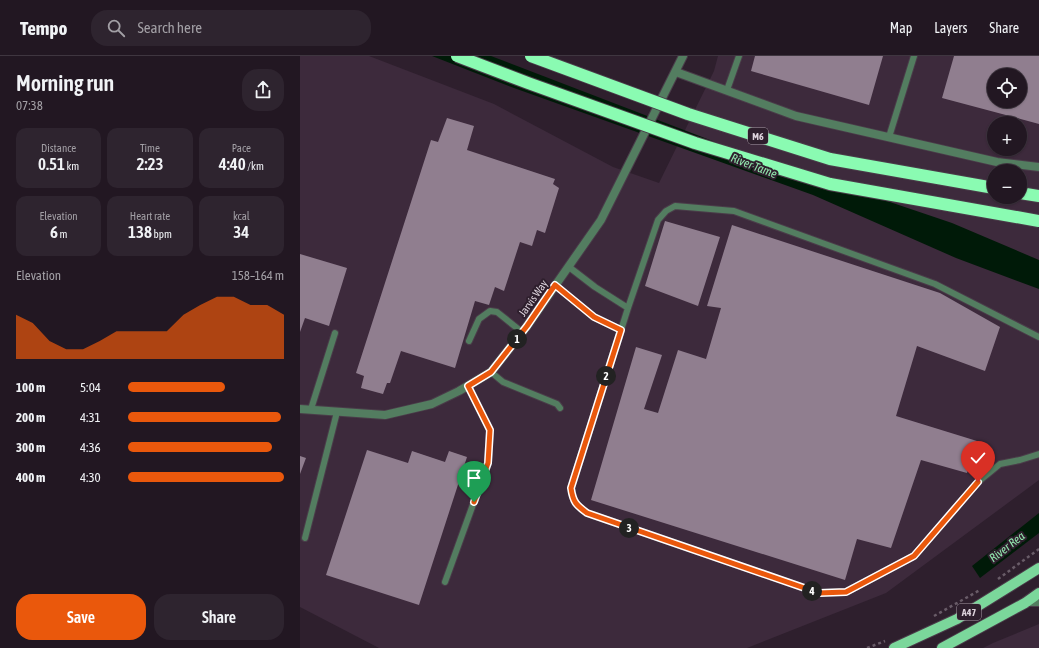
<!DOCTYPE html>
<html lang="en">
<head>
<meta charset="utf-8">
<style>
  :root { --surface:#221722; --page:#2e242f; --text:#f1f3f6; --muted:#a29fa5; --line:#3f3640; --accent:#ea580c }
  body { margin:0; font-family:"Asap Condensed",sans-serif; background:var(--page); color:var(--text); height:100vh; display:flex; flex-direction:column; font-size:15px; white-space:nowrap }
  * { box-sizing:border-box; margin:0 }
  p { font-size:13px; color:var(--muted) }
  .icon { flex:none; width:22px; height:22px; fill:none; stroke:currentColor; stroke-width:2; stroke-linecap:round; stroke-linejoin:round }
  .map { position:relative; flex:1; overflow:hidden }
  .details { display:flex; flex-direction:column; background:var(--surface); width:300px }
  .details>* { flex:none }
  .buttons { position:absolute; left:687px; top:12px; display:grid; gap:8px }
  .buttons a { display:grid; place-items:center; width:40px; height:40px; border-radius:50%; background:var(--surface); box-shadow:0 1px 3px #0004,0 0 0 1px var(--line); font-size:20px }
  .pin { position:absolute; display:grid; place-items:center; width:34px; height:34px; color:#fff; margin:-41px -17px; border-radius:50% 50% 50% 0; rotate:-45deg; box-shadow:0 0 4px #0007 }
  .pin .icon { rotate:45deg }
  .km { position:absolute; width:20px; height:20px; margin:-10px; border-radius:50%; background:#222; color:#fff; font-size:11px; line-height:20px; text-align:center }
  .round { display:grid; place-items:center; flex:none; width:42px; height:42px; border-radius:16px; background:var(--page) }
  .overview { display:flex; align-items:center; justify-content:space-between; height:68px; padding:0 16px }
  h1 { font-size:22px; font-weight:600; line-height:30px }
  .metrics { display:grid; grid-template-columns:repeat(3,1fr); gap:6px; height:68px; padding:4px 16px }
  .metrics div { display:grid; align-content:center; border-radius:10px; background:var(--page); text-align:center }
  .metrics b { font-size:17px; font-weight:600 }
  .metrics small { font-size:11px; font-weight:400 }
  .metrics p { font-size:11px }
  .chart { height:112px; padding:8px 16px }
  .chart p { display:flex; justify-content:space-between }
  .chart svg { width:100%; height:72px; margin-top:4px; fill:var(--accent); opacity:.7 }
  .action { display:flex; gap:8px; margin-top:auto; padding:8px 16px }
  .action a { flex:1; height:46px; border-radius:16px; background:var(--accent); color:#fff; font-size:16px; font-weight:600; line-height:46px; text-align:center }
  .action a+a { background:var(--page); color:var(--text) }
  ul { padding:0 16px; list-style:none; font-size:13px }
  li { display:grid; grid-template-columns:64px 48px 1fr; align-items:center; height:30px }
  li i { height:10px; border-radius:5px; background:var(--accent) }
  header { display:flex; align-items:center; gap:24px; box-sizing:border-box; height:56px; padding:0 20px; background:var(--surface); border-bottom:1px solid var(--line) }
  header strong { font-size:19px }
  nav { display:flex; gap:22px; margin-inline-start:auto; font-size:14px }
  .search { width:280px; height:36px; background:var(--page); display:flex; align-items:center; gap:10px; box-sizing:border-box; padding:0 14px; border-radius:16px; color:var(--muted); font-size:15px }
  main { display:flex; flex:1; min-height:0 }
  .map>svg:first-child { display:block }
</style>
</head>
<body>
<header>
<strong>Tempo</strong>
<div class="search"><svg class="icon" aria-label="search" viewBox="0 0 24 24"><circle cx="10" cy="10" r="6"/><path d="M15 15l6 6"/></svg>Search here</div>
<nav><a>Map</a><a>Layers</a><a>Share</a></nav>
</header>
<main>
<section class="details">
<div class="overview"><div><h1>Morning run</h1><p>07:38</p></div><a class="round"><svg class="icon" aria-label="share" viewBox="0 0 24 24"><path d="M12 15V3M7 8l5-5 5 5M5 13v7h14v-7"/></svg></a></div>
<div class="metrics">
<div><p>Distance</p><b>0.51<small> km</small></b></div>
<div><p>Time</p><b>2:23</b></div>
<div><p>Pace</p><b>4:40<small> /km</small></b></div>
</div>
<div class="metrics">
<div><p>Elevation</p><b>6<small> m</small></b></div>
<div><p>Heart rate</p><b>138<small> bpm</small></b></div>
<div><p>kcal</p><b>34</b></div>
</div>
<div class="chart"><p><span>Elevation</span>158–164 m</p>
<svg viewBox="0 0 160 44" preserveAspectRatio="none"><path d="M0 44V17L10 22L20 33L30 38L40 38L50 33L60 27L70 27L80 27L90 27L100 17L110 11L120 6L130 6L140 11L150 11L160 17V44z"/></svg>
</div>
<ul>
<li><b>100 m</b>5:04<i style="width:62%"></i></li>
<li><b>200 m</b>4:31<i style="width:98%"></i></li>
<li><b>300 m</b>4:36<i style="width:92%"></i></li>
<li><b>400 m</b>4:30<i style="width:100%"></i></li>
</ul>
<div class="action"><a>Save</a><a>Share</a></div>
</section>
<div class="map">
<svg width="739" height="592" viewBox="0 0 739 592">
  <rect width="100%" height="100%" fill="#2e1f2d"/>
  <path fill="#3d2a3c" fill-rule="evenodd" d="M 0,0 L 69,0 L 194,48 L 313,111 L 359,127 L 414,15 L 418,0 L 739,0 L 739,424 L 586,537 L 447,592 L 79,592 L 0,551 ZM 694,19 L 720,19 L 720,45 L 694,45 ZM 694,67 L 720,67 L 720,93 L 694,93 ZM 694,115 L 720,115 L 720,141 L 694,141 Z
    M 739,568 L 739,592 L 683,592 L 693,587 Z"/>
  <path fill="#001a08" d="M 132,0 L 191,0 L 436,94 L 652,167 L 739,204 L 739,233 L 656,202 L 513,139 L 214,32 Z
    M 739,457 L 739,477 L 680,522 L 672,510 Z"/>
  <path fill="#907e8f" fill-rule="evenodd" d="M 455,0 L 583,0 L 569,49 L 451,15 Z
    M 654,0 L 739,0 L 739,68 L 642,42 ZM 694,19 L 720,19 L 720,45 L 694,45 Z
    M 147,62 L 174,70 L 167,94 L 255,123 L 253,128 L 259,132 L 245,177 L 237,174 L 232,190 L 220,186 L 204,235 L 195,231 L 189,249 L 175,245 L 155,312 L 101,295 L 90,327 L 87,327 L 83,338 L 61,332 L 64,320 L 56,317 L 131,84 L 138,86 Z
    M 365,165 L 420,181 L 398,250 L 345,230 Z
    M 432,169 L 640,237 L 700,271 L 685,315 L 617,290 L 596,360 L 677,385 L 667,417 L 621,404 L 591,492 L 557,483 L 545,524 L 291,444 L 336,291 L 362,299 L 344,353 L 358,357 L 378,294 L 406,303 L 421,252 L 407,250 Z
    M 0,198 L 47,212 L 29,270 L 5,262 L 0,276 Z
    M 67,394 L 108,407 L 112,395 L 145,406 L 149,395 L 167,401 L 119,549 L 26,519 Z
    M 0,400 L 6,402 L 0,418 Z"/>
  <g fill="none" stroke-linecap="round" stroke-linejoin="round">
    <defs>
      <path id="lane" d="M 427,34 L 439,0
        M 589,81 L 614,0
        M 269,211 L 295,231 L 328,252
        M 255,229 L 294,261 L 321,274
        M 739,281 L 635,228 L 434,155 L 375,150 L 366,155 L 358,164 L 328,252 L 271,432 C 273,446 276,449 287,457 L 519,537 L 546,536 L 614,500 L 678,426 L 700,408 L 720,404 L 739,398
        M 169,285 L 179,263 L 190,255 L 197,256 L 222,276
        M 191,316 L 203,326 L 257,348 L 260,352
        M 11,353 L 35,277
        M 5,482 L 37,356
        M 145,526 L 188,407 L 190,374 L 168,330
        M 727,547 L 739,547"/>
      <path id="street" d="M 376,16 L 496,60 L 697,106 L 739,111
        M 0,353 L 85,359 L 132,348 L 159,335 L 191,316 L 227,270 L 301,164 L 383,0"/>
      <path id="primary" d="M 594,592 L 657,563 L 739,512
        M 642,592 L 725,547 L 739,537"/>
      <path id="highway" d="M 720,137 L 739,140"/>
    </defs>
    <use href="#lane" stroke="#4a3c49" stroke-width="8"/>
    <use href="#street" stroke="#4a3c49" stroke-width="10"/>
    <use href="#primary" stroke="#4a3c49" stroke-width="12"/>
    <use href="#highway" stroke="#4a3c49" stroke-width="14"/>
    <path stroke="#695c68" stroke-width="2.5" stroke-dasharray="3 3" stroke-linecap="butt" d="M 698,523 L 739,493
      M 634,560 L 680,534
      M 567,592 L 585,585"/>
    <use href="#lane" stroke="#537d60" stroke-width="6"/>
    <use href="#street" stroke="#537d60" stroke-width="8"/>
    <use href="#primary" stroke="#7bd79b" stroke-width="10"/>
    <use href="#highway" stroke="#8afbb2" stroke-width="12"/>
    <defs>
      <path id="highway-bridge" d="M 157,0 L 228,27 L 395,87 L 530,128 L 739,165
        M 231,0 L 388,58 L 530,103 L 694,132"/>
    </defs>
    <use href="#highway-bridge" stroke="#4a3c49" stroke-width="14" stroke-linecap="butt"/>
    <use href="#highway-bridge" stroke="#8afbb2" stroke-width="12"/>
  </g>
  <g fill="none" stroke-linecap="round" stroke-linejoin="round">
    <defs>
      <path id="route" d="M 174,446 L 188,407 L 190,374 L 168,330 L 191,316 L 227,270 L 255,229 L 294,261 L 321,274 L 271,432 C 273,446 276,449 287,457 L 519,537 L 546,536 L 614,500 L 678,426"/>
    </defs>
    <use href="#route" stroke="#fff" stroke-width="8"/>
    <use href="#route" stroke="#ea580c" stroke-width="5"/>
  </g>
  <g text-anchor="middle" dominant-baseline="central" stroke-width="4" stroke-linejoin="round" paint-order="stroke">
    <g fill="#2e1f2d" stroke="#a89ca7" stroke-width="1">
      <rect x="448" y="72" width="20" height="16" rx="3"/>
      <rect x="657" y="548" width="24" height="16" rx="3"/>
    </g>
    <g font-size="10" font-weight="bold" fill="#dcd2db">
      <text x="458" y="80">M6</text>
      <text x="669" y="556">A47</text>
    </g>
    <g font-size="11" fill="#dcd2db" stroke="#2e1f2d">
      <text transform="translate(233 242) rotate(-55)">Jarvis Way</text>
    </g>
    <g font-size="12" font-style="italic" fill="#92e7ae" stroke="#2e1f2d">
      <text transform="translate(454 110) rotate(21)">River Tame</text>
      <text transform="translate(707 491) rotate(-38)">River Rea</text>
    </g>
  </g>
</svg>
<div class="buttons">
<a><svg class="icon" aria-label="locate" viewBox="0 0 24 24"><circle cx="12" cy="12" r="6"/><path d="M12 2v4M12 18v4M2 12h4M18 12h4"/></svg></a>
<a>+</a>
<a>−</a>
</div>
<div class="pin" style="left:174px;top:446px;background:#1e9e55"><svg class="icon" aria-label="arrive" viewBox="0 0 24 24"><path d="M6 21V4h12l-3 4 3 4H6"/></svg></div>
<div class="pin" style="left:678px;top:426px;background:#d93025"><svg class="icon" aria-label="check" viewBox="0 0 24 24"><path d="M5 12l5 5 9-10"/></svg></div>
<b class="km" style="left:217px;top:283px">1</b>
<b class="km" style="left:306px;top:320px">2</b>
<b class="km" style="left:329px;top:472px">3</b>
<b class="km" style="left:512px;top:535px">4</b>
</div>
</main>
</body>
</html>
